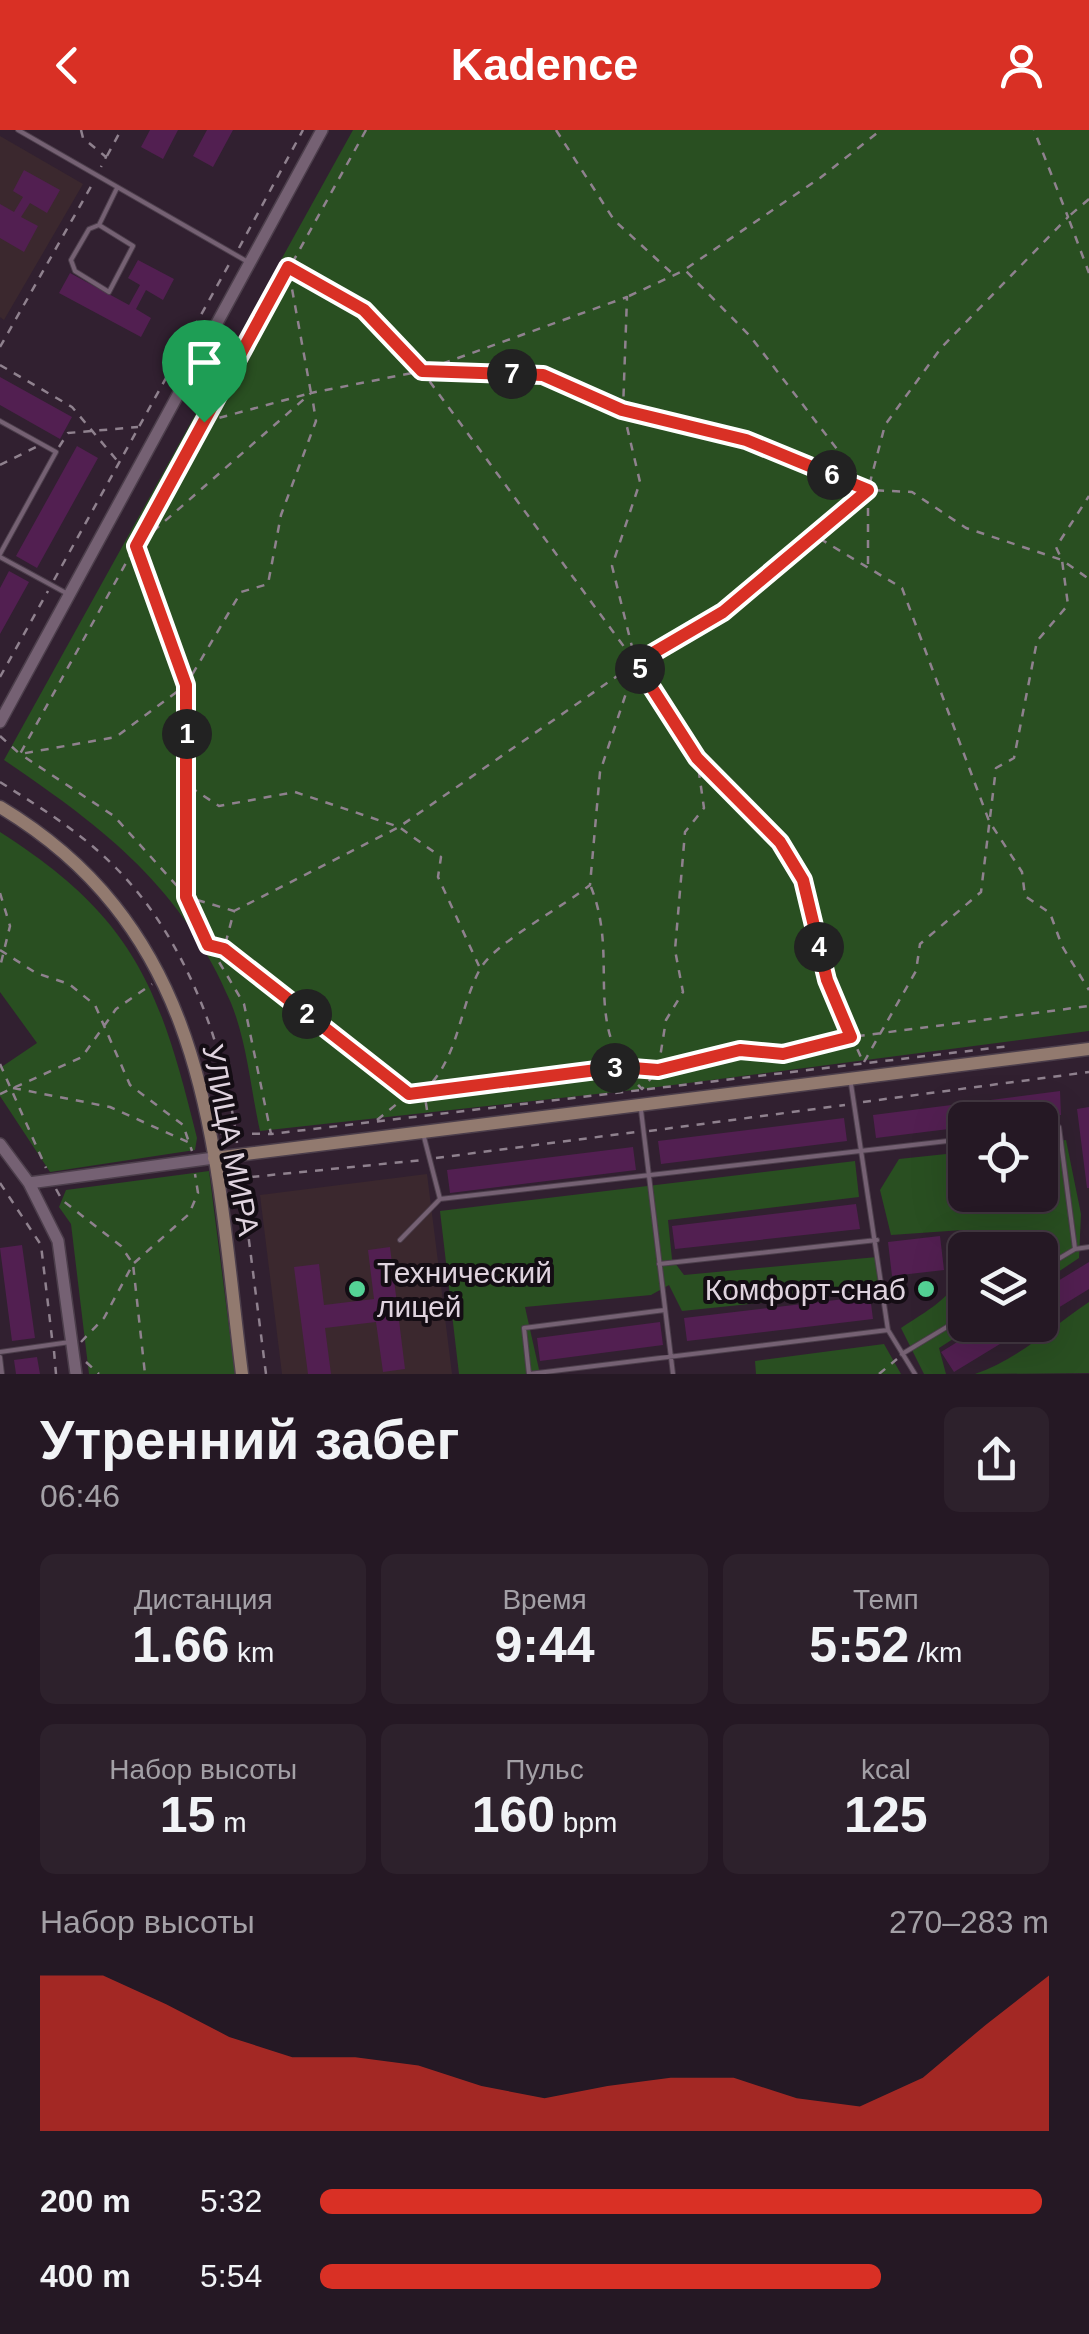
<!DOCTYPE html>
<html lang="ru">
<head>
<meta charset="utf-8">
<style>
  :root { --surface:#251824; --page:#2d212c; --text:#f1f3f6; --muted:#a3a0a6; --line:#423741; --accent:#d93025 }
  body { margin:0; font-family:Helvetica,sans-serif; background:var(--page); color:var(--text); height:100vh; display:flex; flex-direction:column; font-size:38px; white-space:nowrap }
  * { box-sizing:border-box; margin:0 }
  p { font-size:32px; color:var(--muted) }
  .icon { flex:none; width:55px; height:55px; fill:none; stroke:currentColor; stroke-width:2; stroke-linecap:round; stroke-linejoin:round }
  .map { position:relative; height:1244px; overflow:hidden }
  .details { display:flex; flex-direction:column; background:var(--surface); flex:1 }
  .details>* { flex:none }
  .fabs { position:absolute; left:948px; top:972px; display:grid; gap:20px }
  .fabs a { display:grid; place-items:center; width:110px; height:110px; border-radius:15px; background:var(--surface); box-shadow:0 10px 40px #0002,0 0 0 2px var(--line); font-size:50px }
  .pin { position:absolute; display:grid; place-items:center; width:85px; height:85px; color:#fff; margin:-102px -42px; border-radius:50% 50% 50% 0; rotate:-45deg; box-shadow:0 0 10px #0007 }
  .pin .icon { rotate:45deg }
  .km { position:absolute; width:50px; height:50px; margin:-25px; border-radius:50%; background:#222; color:#fff; font-size:28px; line-height:50px; text-align:center }
  .round { display:grid; place-items:center; flex:none; width:105px; height:105px; border-radius:15px; background:var(--page) }
  .head { display:flex; align-items:center; justify-content:space-between; height:170px; padding:0 40px }
  h1 { font-size:55px; font-weight:700; line-height:75px }
  .metrics { display:grid; grid-template-columns:repeat(3,1fr); gap:15px; height:170px; padding:10px 40px }
  .metrics div { display:grid; align-content:center; border-radius:15px; background:var(--page); text-align:center }
  .metrics b { font-size:50px; font-weight:700 }
  .metrics small { font-size:28px; font-weight:400 }
  .metrics p { font-size:28px }
  .chart { height:280px; padding:20px 40px }
  .chart p { display:flex; justify-content:space-between }
  .chart svg { width:100%; height:180px; margin-top:10px; fill:var(--accent); opacity:.7 }
  ul { padding:0 40px; list-style:none; font-size:32px }
  li { display:grid; grid-template-columns:160px 120px 1fr; align-items:center; height:75px }
  li i { height:25px; border-radius:12px; background:var(--accent) }
  header { display:flex; justify-content:space-between; align-items:center; height:130px; padding:0 40px; background:var(--accent); color:#fff; font-size:45px; font-weight:700 }
  .map>svg:first-child { display:block }
</style>
</head>
<body>
<header><svg class="icon" aria-label="back" viewBox="0 0 24 24"><path d="M15 5l-7 7 7 7"/></svg>Kadence<svg class="icon" aria-label="person" viewBox="0 0 24 24"><circle cx="12" cy="8" r="4"/><path d="M4 21q1-7 8-7t8 7"/></svg></header>
<div class="map">
<svg width="1089" height="1244" viewBox="0 0 1089 1244">
  <rect width="100%" height="100%" fill="#312030"/>
  <path fill="#3b282e" d="M 0,6 L 83,54 L 4,190 L 0,187 Z
    M 427,1044 L 452,1244 L 282,1244 L 260,1065 Z"/>
  <path fill="#294f21" d="M 353,0 L 1089,0 L 1089,901 L 642,959 L 260,1001 C 251,961 247,912 231,873 C 182,757 104,698 4,630 Z
    M 0,702 C 135,788 160,858 197,1008 L 195,1020 L 50,1042 L 0,966 L 0,938 L 37,913 L 0,862 Z
    M 1066,1010 L 1081,1084 L 1079,1128 L 1040,1154 L 1040,1120 L 965,1120 L 965,1195 L 975,1195 L 939,1218 L 946,1244 L 924,1244 L 901,1198 C 950,1166 964,1161 963,1100 L 891,1105 L 880,1060 L 899,1029 L 965,1022 L 965,1065 L 1040,1065 L 1040,1013 Z
    M 855,1031 L 859,1067 L 668,1090 L 672,1129 L 684,1145 L 877,1127 L 882,1160 L 682,1181 L 669,1155 L 651,1165 L 525,1177 L 540,1244 L 459,1244 L 440,1081 Z
    M 209,1041 L 235,1244 L 89,1244 L 71,1094 L 59,1077 L 66,1060 Z
    M 1089,1172 L 1089,1243 L 975,1244 C 1017,1230 1052,1197 1089,1172 Z
    M 884,1214 L 901,1244 L 756,1244 L 755,1231 Z"/>
  <path fill="#521f51" d="M 150,0 L 178,0 L 163,29 L 141,17 Z
    M 207,0 L 233,0 L 213,37 L 193,26 Z
    M 24,40 L 60,60 L 47,83 L 30,73 L 21,87 L 38,96 L 24,122 L 0,108 L 0,74 L 14,82 L 23,67 L 13,61 Z
    M 138,130 L 174,149 L 163,170 L 146,160 L 136,179 L 151,188 L 141,207 L 59,163 L 70,143 L 129,175 L 140,155 L 128,148 Z
    M 0,247 L 72,287 L 60,309 L 0,275 Z
    M 77,316 L 98,328 L 37,438 L 16,426 Z
    M 9,441 L 29,452 L 0,504 L 0,458 Z
    M 1060,961 L 1061,985 L 965,990 L 965,997 L 876,1008 L 873,985 Z
    M 1089,977 L 1089,1058 L 1087,1058 L 1077,979 Z
    M 844,988 L 847,1011 L 661,1034 L 658,1011 Z
    M 633,1017 L 636,1040 L 450,1063 L 447,1040 Z
    M 856,1074 L 860,1099 L 675,1119 L 672,1096 Z
    M 940,1106 L 944,1140 L 892,1146 L 888,1112 Z
    M 22,1115 L 35,1208 L 12,1211 L 0,1118 Z
    M 390,1117 L 405,1239 L 383,1242 L 376,1192 L 325,1198 L 331,1244 L 308,1244 L 294,1137 L 319,1134 L 324,1175 L 374,1169 L 368,1120 Z
    M 1089,1132 L 1089,1159 L 1040,1189 L 1040,1162 Z
    M918 1158a9 9 0 1 1 18 0a9 9 0 1 1-18 0Z
    M 870,1166 L 873,1189 L 687,1211 L 684,1188 Z
    M 660,1192 L 663,1215 L 540,1231 L 537,1208 Z
    M 985,1195 L 1031,1195 L 954,1242 L 941,1222 Z
    M 37,1227 L 40,1244 L 16,1244 L 14,1230 Z"/>
  <g fill="none" stroke-linecap="round" stroke-linejoin="round">
    <defs>
      <path id="service" d="M 18,0 L 248,132
        M 99,95 L 133,116 L 109,162 L 75,141 L 71,130 L 89,99 L 99,95 L 117,58
        M 0,291 L 56,322 L 0,424
        M 0,427 L 66,463
        M 851,954 L 888,1200 L 915,1244
        M 641,980 L 673,1244
        M 1040,999 L 1059,997 L 1075,1119 L 1040,1140
        M 424,1007 L 440,1069
        M 400,1110 L 440,1069 L 965,1009
        M 1075,1119 L 1089,1117
        M 659,1134 L 877,1110
        M 665,1180 L 524,1198 L 529,1244 L 888,1200
        M 0,1222 L 70,1212
        M 902,1224 L 965,1186
        M 0,1227 L 2,1244"/>
      <path id="tertiary" d="M 0,592 L 322,0
        M 0,1014 L 29,1053 L 58,1111 L 76,1244
        M 29,1053 L 214,1028"/>
      <path id="secondary" d="M 0,677 C 215,806 214,1022 242,1244
        M 214,1028 L 1089,919"/>
    </defs>
    <use href="#service" stroke="#4c3e4b" stroke-width="6"/>
    <use href="#tertiary" stroke="#4c3e4b" stroke-width="14"/>
    <use href="#secondary" stroke="#4c3e4b" stroke-width="15"/>
    <path stroke="#8f818e" stroke-width="2.5" stroke-dasharray="8 8" stroke-linecap="butt" d="M 81,0 L 83,8 L 106,27 L 101,37
      M 366,0 L 20,624 L 114,686 L 187,767 L 209,815 L 244,874 L 271,1004 L 1010,916
      M 556,0 L 614,90 L 675,146
      M 107,26 L 121,0
      M 1089,69 L 1068,87 L 1089,143
      M 239,118 L 303,0
      M 687,138 L 820,48 L 881,0
      M 629,166 L 685,140 L 750,206 L 867,358
      M 0,217 L 93,53
      M 0,235 L 72,277 L 120,334
      M 424,241 L 543,245 L 623,280 L 640,352 L 612,436 L 636,533 L 723,482 L 812,404
      M 204,292 L 311,263 L 288,137 L 364,180 L 422,241 L 627,167 L 623,280 L 746,310 L 868,360 L 912,362 L 966,398 L 1062,430 L 1089,449
      M 59,317 L 68,303 L 138,297
      M 0,335 L 36,317
      M 868,360 L 812,404 L 902,458 L 989,691 L 1022,742 L 1025,766 L 1050,783 L 1062,816 L 1089,860
      M 141,412 L 311,263 L 422,241 L 636,533 L 399,697 L 234,781 L 224,819
      M 137,418 L 186,555 L 187,767 L 234,781
      M 868,434 L 868,360 L 885,295 L 941,218 L 1068,87 L 1034,0
      M 54,450 L 232,129
      M 0,547 L 48,461
      M 0,606 L 20,624 L 116,607 L 186,555 L 241,462 L 268,454 L 281,385 L 316,291 L 312,266
      M 0,652 C 41,678 82,703 116,738 C 186,809 225,916 237,1013
      M 190,657 L 219,676 L 295,662 L 399,697 L 441,727 L 438,747 L 479,836
      M 591,757 C 621,832 579,895 642,959 L 658,940 L 666,890 L 683,862 L 675,820 L 685,702 L 704,678 L 697,629
      M 0,763 L 10,796 L 0,837
      M 210,816 L 224,819 L 409,964 L 620,937 L 658,940 L 741,919 L 783,924 L 851,907 L 1089,876
      M 0,820 L 36,843 L 69,854 L 95,875 L 130,955 L 183,995 L 192,1021
      M 864,932 L 916,841 L 920,814 L 981,762 L 996,638 L 1014,628 L 1037,511 L 1068,475 L 1062,430 L 1056,417 L 1089,366
      M 0,934 L 46,1038
      M 13,958 L 110,977 L 190,1013
      M 0,964 L 82,927 L 116,879 L 152,854
      M 863,972 L 1089,942
      M 427,980 L 424,961 C 459,928 458,882 479,841 C 493,813 562,778 590,755 L 600,642 L 636,533 L 697,628 L 780,712 L 803,750 L 827,850 L 863,932
      M 377,990 L 409,964
      M 649,1001 L 845,975
      M 220,1003 L 271,1004
      M 436,1028 L 636,1002
      M 0,1053 L 41,1115 L 52,1208
      M 232,1053 L 241,1048 L 240,1036
      M 56,1059 L 62,1070 L 121,1116 L 133,1134 L 145,1244
      M 81,1212 L 104,1188 L 133,1134 L 189,1084 L 198,1063 L 195,1044
      M 54,1221 L 56,1244
      M 86,1232 L 99,1244
      M 266,1244 L 241,1048 L 423,1030
      M 879,1244 L 897,1229"/>
    <use href="#service" stroke="#756173" stroke-width="4"/>
    <use href="#tertiary" stroke="#756173" stroke-width="11"/>
    <use href="#secondary" stroke="#927a6f" stroke-width="12"/>
  </g>
  <g fill="none" stroke-linecap="round" stroke-linejoin="round">
    <defs>
      <path id="route" d="M 288,137 L 364,180 L 422,241 L 543,245 L 622,280 L 746,310 L 868,360 L 723,482 L 636,533 L 697,628 L 780,712 L 803,750 L 827,850 L 851,907 L 783,924 L 740,920 L 658,940 L 620,937 L 409,964 L 224,819 L 208,815 L 186,767 L 186,555 L 136,416 Z"/>
    </defs>
    <use href="#route" stroke="#fff" stroke-width="20"/>
    <use href="#route" stroke="#d93025" stroke-width="12"/>
  </g>
  <g fill="#54d396" stroke="#140d14" stroke-width="4">
    <circle cx="357" cy="1159" r="10"/>
    <circle cx="926" cy="1159" r="10"/>
  </g>
  <g text-anchor="middle" dominant-baseline="central" stroke-width="8" stroke-linejoin="round" paint-order="stroke">
    <g font-size="30" fill="#dfd3de" stroke="#140d14">
      <text transform="translate(231 1010) rotate(79)">УЛИЦА МИРА</text>
    </g>
    <g font-size="30" fill="#dfd3de" stroke="#140d14" text-anchor="start">
      <text x="377" y="1142">Технический<tspan x="377" dy="34">лицей</tspan></text>
      <text x="906" y="1159" text-anchor="end">Комфорт-снаб</text>
    </g>
  </g>
</svg>
<div class="fabs">
<a><svg class="icon" aria-label="locate" viewBox="0 0 24 24"><circle cx="12" cy="12" r="6"/><path d="M12 2v4M12 18v4M2 12h4M18 12h4"/></svg></a>
<a><svg class="icon" aria-label="layers" viewBox="0 0 24 24"><path d="M12 4l9 5-9 5-9-5zM3 14l9 5 9-5"/></svg></a>
</div>
<div class="pin" style="left:204px;top:292px;background:#1e9e55"><svg class="icon" aria-label="arrive" viewBox="0 0 24 24"><path d="M6 21V4h12l-3 4 3 4H6"/></svg></div>
<b class="km" style="left:187px;top:604px">1</b>
<b class="km" style="left:307px;top:884px">2</b>
<b class="km" style="left:615px;top:938px">3</b>
<b class="km" style="left:819px;top:817px">4</b>
<b class="km" style="left:640px;top:539px">5</b>
<b class="km" style="left:832px;top:345px">6</b>
<b class="km" style="left:512px;top:244px">7</b>
</div>
<section class="details">
<div class="head"><div><h1>Утренний забег</h1><p>06:46</p></div><a class="round"><svg class="icon" aria-label="share" viewBox="0 0 24 24"><path d="M12 15V3M7 8l5-5 5 5M5 13v7h14v-7"/></svg></a></div>
<div class="metrics">
<div><p>Дистанция</p><b>1.66<small> km</small></b></div>
<div><p>Время</p><b>9:44</b></div>
<div><p>Темп</p><b>5:52<small> /km</small></b></div>
</div>
<div class="metrics">
<div><p>Набор высоты</p><b>15<small> m</small></b></div>
<div><p>Пульс</p><b>160<small> bpm</small></b></div>
<div><p>kcal</p><b>125</b></div>
</div>
<div class="chart"><p><span>Набор высоты</span>270–283 m</p>
<svg viewBox="0 0 160 44" preserveAspectRatio="none"><path d="M0 44V6L10 6L20 13L30 21L40 26L50 26L60 28L70 33L80 36L90 33L100 31L110 31L120 36L130 38L140 31L150 18L160 6V44z"/></svg>
</div>
<ul>
<li><b>200 m</b>5:32<i style="width:99%"></i></li>
<li><b>400 m</b>5:54<i style="width:77%"></i></li>
</ul>
</section>
</body>
</html>
